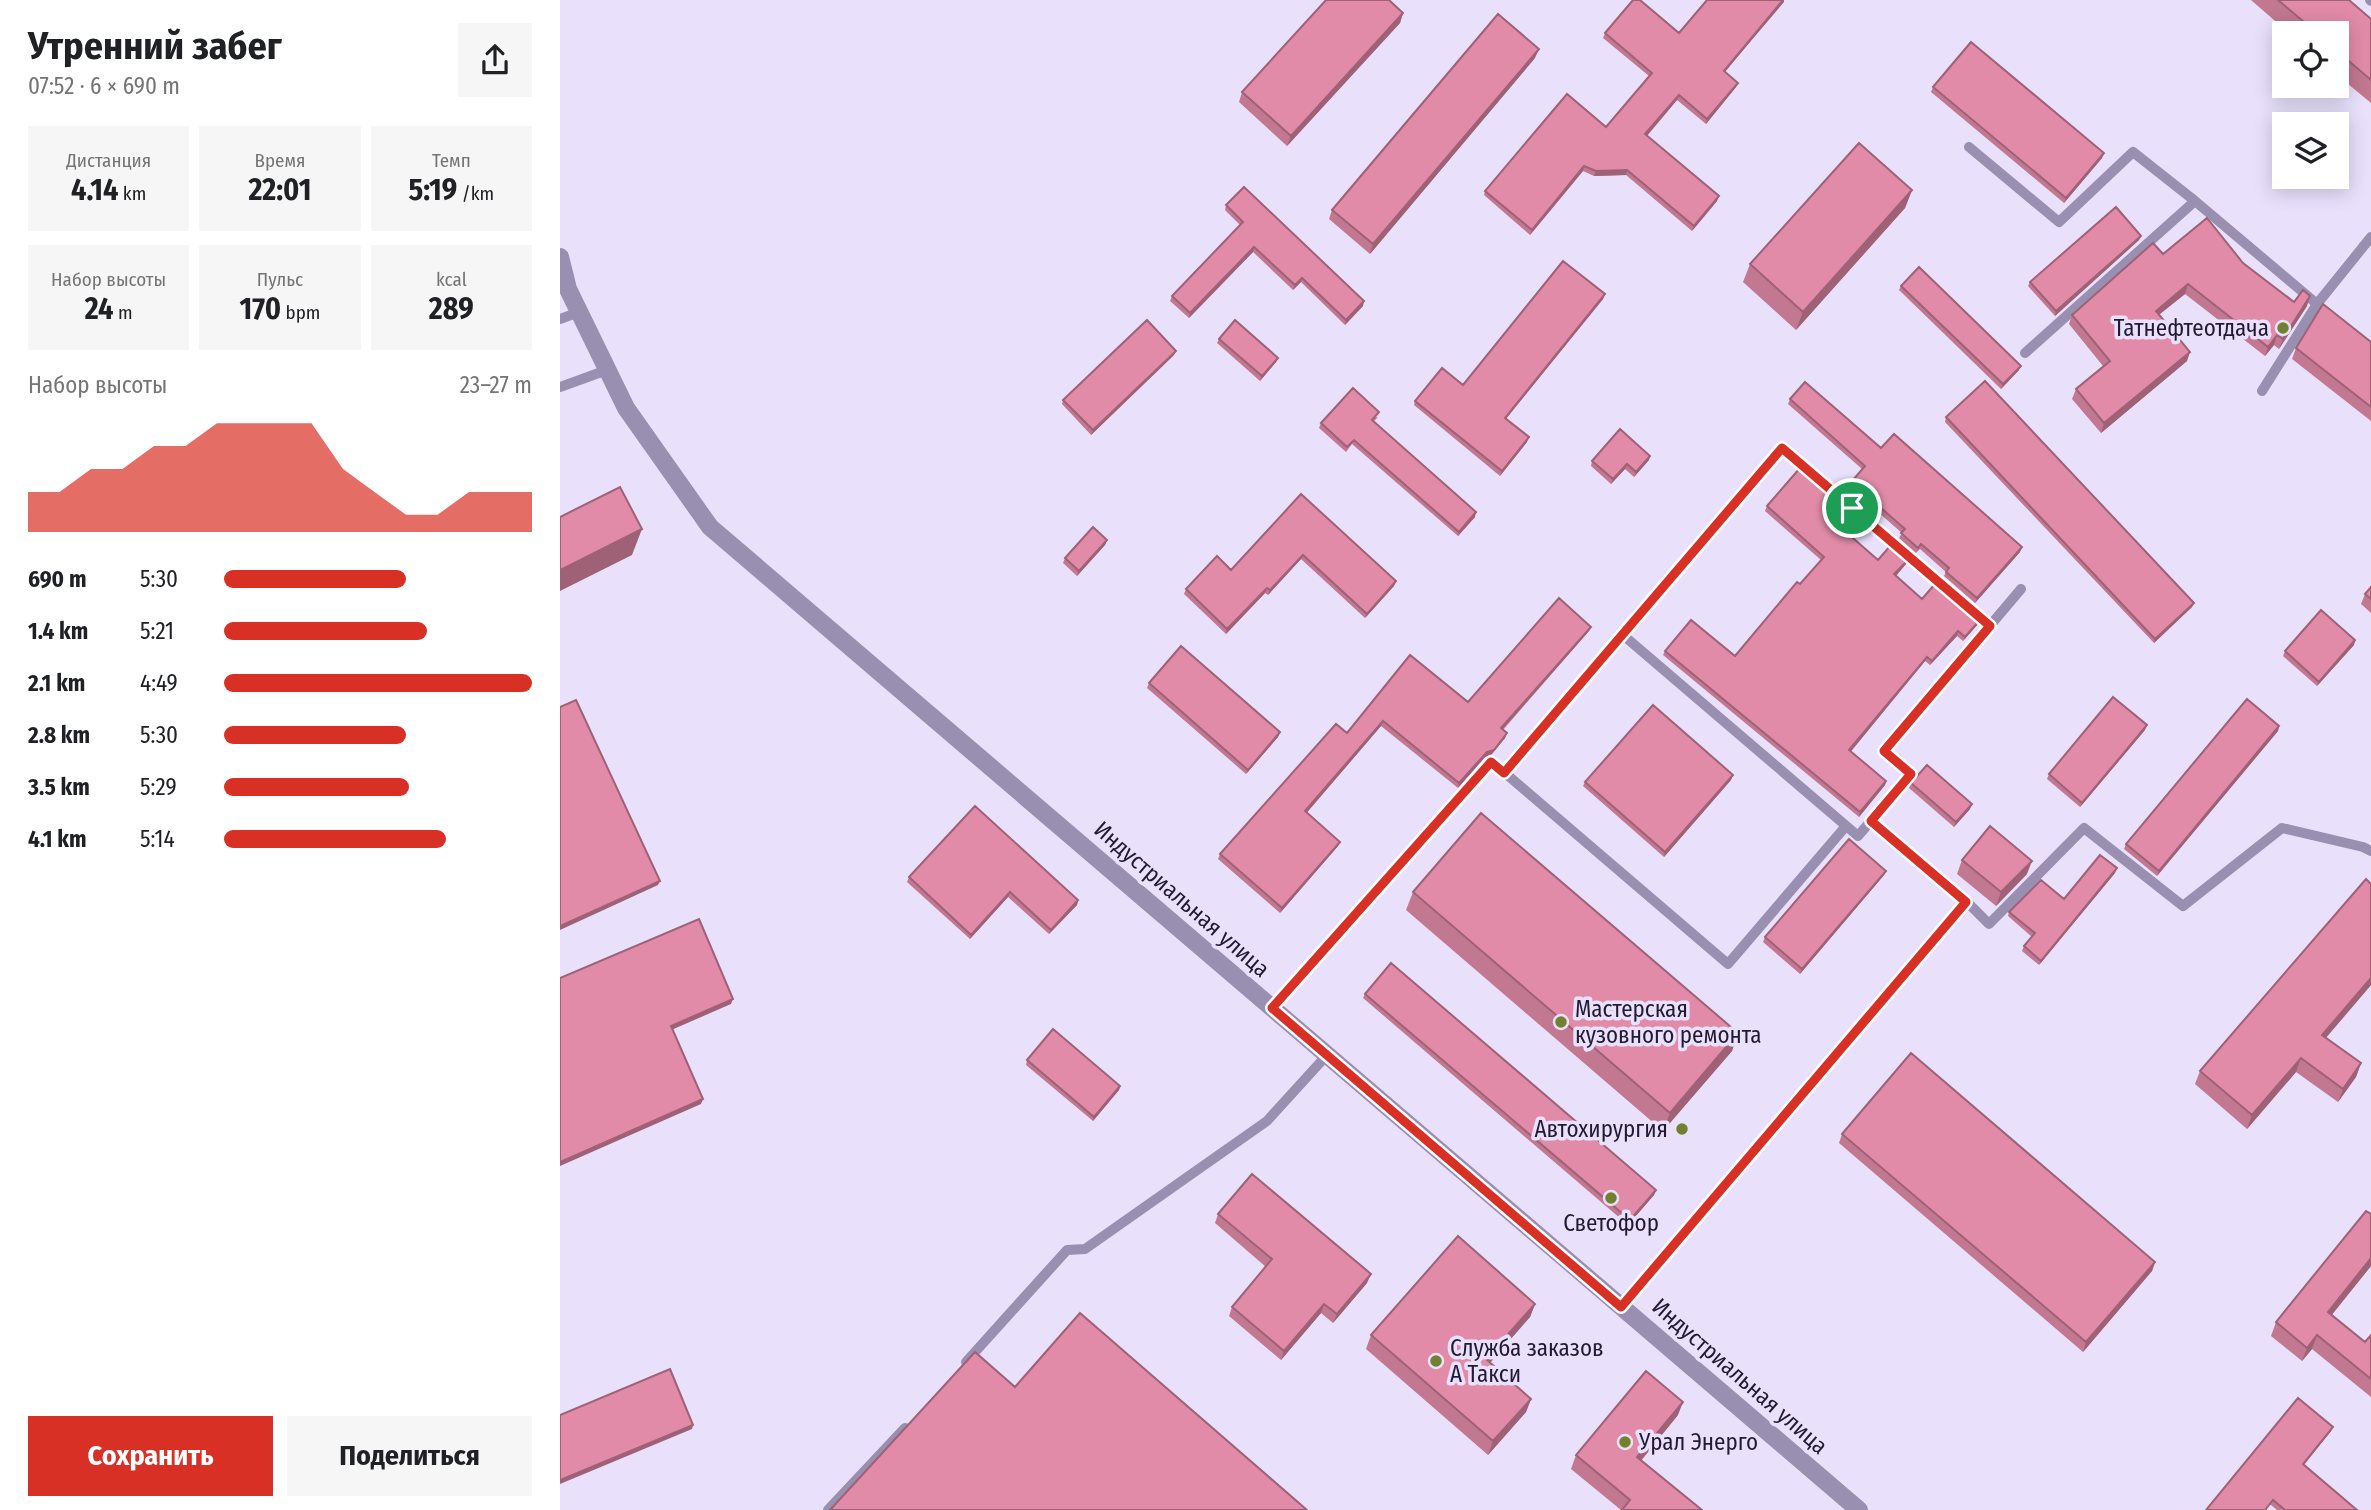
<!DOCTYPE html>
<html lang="ru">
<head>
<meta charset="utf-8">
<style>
  :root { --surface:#fff; --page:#f6f6f6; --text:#202124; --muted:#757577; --accent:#d93025 }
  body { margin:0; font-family:"Fira Sans Condensed",sans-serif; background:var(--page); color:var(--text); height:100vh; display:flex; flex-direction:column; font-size:26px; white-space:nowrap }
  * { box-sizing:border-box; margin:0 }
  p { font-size:23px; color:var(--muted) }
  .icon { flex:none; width:38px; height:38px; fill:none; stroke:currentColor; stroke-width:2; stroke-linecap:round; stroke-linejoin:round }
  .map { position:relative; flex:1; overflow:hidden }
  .panel { display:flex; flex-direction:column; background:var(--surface); width:560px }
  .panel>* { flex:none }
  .buttons { position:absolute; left:1712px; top:21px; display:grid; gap:14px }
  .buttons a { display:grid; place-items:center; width:77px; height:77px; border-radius:0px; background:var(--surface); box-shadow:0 4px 18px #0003; font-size:35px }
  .pin { position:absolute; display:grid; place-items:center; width:60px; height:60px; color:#fff; margin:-30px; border:4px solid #fff; border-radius:50%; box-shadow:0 2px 7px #0007 }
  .round { display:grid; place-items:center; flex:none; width:74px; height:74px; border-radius:0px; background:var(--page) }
  .summary { display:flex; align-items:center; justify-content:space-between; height:119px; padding:0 28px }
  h1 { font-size:38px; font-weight:700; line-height:52px }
  .stats { display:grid; grid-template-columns:repeat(3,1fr); gap:10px; height:119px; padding:7px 28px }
  .stats div { display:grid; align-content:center; border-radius:0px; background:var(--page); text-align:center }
  .stats b { font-size:30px; font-weight:700 }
  .stats small { font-size:19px; font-weight:400 }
  .stats p { font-size:19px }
  .chart { height:196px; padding:14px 28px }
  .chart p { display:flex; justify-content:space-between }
  .chart svg { width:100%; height:126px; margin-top:7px; fill:var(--accent); opacity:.7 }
  .cta { display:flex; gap:14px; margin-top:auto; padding:14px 28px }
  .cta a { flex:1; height:80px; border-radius:0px; background:var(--accent); color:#fff; font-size:28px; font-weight:700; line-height:80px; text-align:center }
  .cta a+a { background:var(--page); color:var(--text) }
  ul { padding:0 28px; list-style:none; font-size:23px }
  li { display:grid; grid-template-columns:112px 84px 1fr; align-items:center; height:52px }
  li i { height:18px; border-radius:9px; background:var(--accent) }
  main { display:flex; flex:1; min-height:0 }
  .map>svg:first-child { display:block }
</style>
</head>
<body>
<main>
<section class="panel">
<div class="summary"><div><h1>Утренний забег</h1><p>07:52 · 6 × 690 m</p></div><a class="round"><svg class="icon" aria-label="share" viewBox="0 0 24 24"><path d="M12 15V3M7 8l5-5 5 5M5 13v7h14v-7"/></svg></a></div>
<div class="stats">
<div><p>Дистанция</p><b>4.14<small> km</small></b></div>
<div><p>Время</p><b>22:01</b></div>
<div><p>Темп</p><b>5:19<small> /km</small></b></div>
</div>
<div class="stats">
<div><p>Набор высоты</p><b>24<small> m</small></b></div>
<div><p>Пульс</p><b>170<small> bpm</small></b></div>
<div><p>kcal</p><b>289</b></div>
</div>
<div class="chart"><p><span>Набор высоты</span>23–27 m</p>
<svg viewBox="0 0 160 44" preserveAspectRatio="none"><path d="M0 44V30L10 30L20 22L30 22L40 14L50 14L60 6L70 6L80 6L90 6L100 22L110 30L120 38L130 38L140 30L150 30L160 30V44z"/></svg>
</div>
<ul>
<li><b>690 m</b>5:30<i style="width:59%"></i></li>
<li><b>1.4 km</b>5:21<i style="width:66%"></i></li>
<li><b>2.1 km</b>4:49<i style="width:100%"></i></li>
<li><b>2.8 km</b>5:30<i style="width:59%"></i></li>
<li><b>3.5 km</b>5:29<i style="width:60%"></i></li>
<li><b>4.1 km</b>5:14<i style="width:72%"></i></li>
</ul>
<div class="cta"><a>Сохранить</a><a>Поделиться</a></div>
</section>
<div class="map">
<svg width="1811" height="1510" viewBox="0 0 1811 1510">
  <rect width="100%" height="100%" fill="#e9e1fc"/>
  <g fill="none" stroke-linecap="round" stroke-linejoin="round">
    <path stroke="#998fb0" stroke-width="10" d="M 1810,0 L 1811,1
      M 1409,147 L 1499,222 L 1573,152 L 1635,201 L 1757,304 L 1811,237
      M 0,319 L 19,312
      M 1465,353 L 1635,201
      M 0,387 L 47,370
      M 1702,391 L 1757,304
      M 1063,635 L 1222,448 L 1430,626
      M 945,773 L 1168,964 L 1286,826
      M 1407,902 L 1429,924 L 1524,828 L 1623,906 L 1722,828 L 1803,847 L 1811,851
      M 712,1008 L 931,762 L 945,773 L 1063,635 L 1298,836 L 1351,774 L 1324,751 L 1461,589
      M 1061,1307 L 1407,902 L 1311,821
      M 406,1362 L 507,1250 L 525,1249 L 707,1121 L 767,1055
      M 268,1510 L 345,1428"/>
    <path stroke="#998fb0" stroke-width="18" d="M 0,257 L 8,289 L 66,408 L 150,527 L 1299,1510"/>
  </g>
  <path fill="#c27890" d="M 1147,0 L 1224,0 L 1165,72 L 1176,87 L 1146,124 L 1117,100 L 1087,136 L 1157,201 L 1132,231 L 1066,175 L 1034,176 L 1023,171 L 970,235 L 924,195 L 925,191 L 1046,127 L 1089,76 L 1043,38 L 1045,33 L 1119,33 Z
    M 1691,0 L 1789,0 L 1811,19 L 1811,103 L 1776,74 L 1776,33 L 1729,33 Z
    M 843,13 L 840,23 L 727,146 L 679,102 L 682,92 Z
    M 975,58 L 810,254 L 769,219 L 772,210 Z
    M 1373,87 L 1542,158 L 1504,203 L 1371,92 Z
    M 1352,190 L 1345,208 L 1236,330 L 1183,282 L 1190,264 Z
    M 666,205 L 803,306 L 785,325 L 741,282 L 733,290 L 693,252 L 629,318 L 610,301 L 612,296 L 680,225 L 665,210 Z
    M 1581,236 L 1579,240 L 1495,316 L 1468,286 L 1470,282 Z
    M 1683,263 L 1734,302 L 1747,306 L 1719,349 L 1714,345 L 1705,356 L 1625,294 L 1599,315 L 1627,361 L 1541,433 L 1512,399 L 1516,389 L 1543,366 L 1509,324 L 1512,315 Z
    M 1341,286 L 1459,370 L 1441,389 L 1339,290 Z
    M 1045,294 L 1043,299 L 946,419 L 967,442 L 940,476 L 854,405 L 855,401 L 903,385 Z
    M 659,339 L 718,358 L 716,362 L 700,381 L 657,343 Z
    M 1811,342 L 1811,421 L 1732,359 L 1736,348 Z
    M 614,355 L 531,435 L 502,404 L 503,400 Z
    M 1230,399 L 1321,448 L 1460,552 L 1415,603 L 1384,576 L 1386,572 L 1360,549 L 1356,553 L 1339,538 L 1342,533 L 1311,506 L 1307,510 L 1285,492 L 1287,487 L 1302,469 L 1228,404 Z
    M 818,417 L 813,422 L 915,517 L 898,536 L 792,444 L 786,452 L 759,428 L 761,423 Z
    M 1386,417 L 1634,603 L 1632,607 L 1594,643 L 1385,422 Z
    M 1089,460 L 1074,477 L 1065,469 L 1051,484 L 1031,466 L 1032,461 Z
    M 741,494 L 836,581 L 834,586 L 805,618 L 741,559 L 708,595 L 705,593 L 666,634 L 624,594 L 626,589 L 671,570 Z
    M 1207,506 L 1297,522 L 1287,533 L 1318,560 L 1348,560 L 1346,564 L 1336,576 L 1362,599 L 1419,621 L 1417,625 L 1403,641 L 1397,636 L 1370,665 L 1365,661 L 1291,751 L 1326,781 L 1325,785 L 1299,817 L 1103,655 L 1105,651 L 1175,656 L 1261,560 L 1205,511 Z
    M 547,540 L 545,545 L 517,576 L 503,563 L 505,558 Z
    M 1811,587 L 1811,613 L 1801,604 L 1805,594 Z
    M 1029,631 L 943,730 L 947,733 L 945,738 L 932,754 L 925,757 L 898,788 L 821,726 L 747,812 L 778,846 L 720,913 L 658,859 L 660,854 L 787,733 L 850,655 L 908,702 Z
    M 1795,640 L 1794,645 L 1757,686 L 1723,656 L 1725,651 Z
    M 589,683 L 720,732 L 718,737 L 686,774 L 587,688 Z
    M 1719,726 L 1718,731 L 1597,876 L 1564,849 L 1566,844 Z
    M 1585,730 L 1520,807 L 1487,779 L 1489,774 Z
    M 1171,780 L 1104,857 L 1023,786 L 1025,782 Z
    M 1351,783 L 1410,809 L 1394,827 L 1349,788 Z
    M 1402,860 L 1467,874 L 1436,906 L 1397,874 Z
    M 1555,873 L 1479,965 L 1462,951 L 1464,946 L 1472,937 L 1448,916 L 1449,912 L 1504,899 Z
    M 1324,875 L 1240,974 L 1203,942 L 1205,937 Z
    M 349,877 L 518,900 L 517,905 L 489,934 L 448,897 L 410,939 L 347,882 Z
    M 853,892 L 1178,1033 L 1172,1051 L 1103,1131 L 846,910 Z
    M 1811,985 L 1766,1038 L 1801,1063 L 1796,1077 L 1778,1102 L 1736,1072 L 1687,1129 L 1635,1084 L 1640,1071 Z
    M 805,994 L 1096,1190 L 1094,1195 L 1068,1225 L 803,998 Z
    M 467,1060 L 560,1086 L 559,1090 L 533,1121 L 466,1065 Z
    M 1282,1134 L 1595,1262 L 1592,1271 L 1523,1352 L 1279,1143 Z
    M 658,1214 L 807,1283 L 773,1323 L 761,1313 L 721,1360 L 669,1316 L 672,1307 L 706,1267 L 655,1223 Z
    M 1811,1214 L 1811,1266 L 1771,1315 L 1805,1342 L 1811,1335 L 1811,1397 L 1752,1349 L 1742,1361 L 1711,1336 L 1716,1322 Z
    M 975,1304 L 970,1317 L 930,1363 L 971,1399 L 966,1412 L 928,1455 L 806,1349 L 811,1335 Z
    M 1118,1415 L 1081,1461 L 1142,1510 L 1061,1510 L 1011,1469 L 1016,1455 Z
    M 1773,1427 L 1771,1431 L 1744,1465 L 1797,1510 L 1717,1510 L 1711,1505 L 1646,1510 Z"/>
  <path fill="#9e6176" d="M 1223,0 L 1224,0 L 1224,2 L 1162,75 L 1164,71 Z
    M 843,13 L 840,23 L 727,146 L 731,136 Z
    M 979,49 L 975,58 L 810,254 L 813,244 Z
    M 1178,83 L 1176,87 L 1146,124 L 1147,119 Z
    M 1119,95 L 1117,100 L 1084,139 L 1085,134 Z
    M 1544,153 L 1542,158 L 1504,203 L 1506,198 Z
    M 1024,166 L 1023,171 L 970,235 L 972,230 Z
    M 1067,170 L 1066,175 L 1034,176 L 1036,171 Z
    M 1352,190 L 1345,208 L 1236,330 L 1243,312 Z
    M 1159,196 L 1157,201 L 1132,231 L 1134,226 Z
    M 1581,236 L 1579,240 L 1495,316 L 1496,311 Z
    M 694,247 L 693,252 L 629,318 L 630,313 Z
    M 742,278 L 741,282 L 733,290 L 735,285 Z
    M 1628,284 L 1625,294 L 1592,320 L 1596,311 Z
    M 1045,294 L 1043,299 L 943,422 L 945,418 Z
    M 1750,296 L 1747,306 L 1719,349 L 1723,339 Z
    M 804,301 L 803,306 L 785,325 L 786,320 Z
    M 1717,335 L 1714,345 L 1705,356 L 1708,347 Z
    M 616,351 L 614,355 L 531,435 L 533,430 Z
    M 1630,352 L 1627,361 L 1541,433 L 1544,423 Z
    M 718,358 L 716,362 L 700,381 L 702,376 Z
    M 1461,366 L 1459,370 L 1441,389 L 1443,384 Z
    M 969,437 L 967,442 L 940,476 L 942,471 Z
    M 1090,456 L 1089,460 L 1074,477 L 1076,472 Z
    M 1067,464 L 1065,469 L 1051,484 L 1053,479 Z
    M 916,512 L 915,517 L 898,536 L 899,532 Z
    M 1298,518 L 1297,522 L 1284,536 L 1286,532 Z
    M 82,529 L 72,555 L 0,591 L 0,570 Z
    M 547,540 L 545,545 L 517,576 L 519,571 Z
    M 1462,547 L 1460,552 L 1415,603 L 1417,598 Z
    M 743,555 L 741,559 L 708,595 L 710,590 Z
    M 1348,560 L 1346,564 L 1333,579 L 1334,574 Z
    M 836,581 L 834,586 L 805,618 L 807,614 Z
    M 707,588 L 705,593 L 666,634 L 667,629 Z
    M 1634,603 L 1632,607 L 1594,643 L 1595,639 Z
    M 1419,621 L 1417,625 L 1403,641 L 1405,637 Z
    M 1031,627 L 1029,631 L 939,733 L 941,728 Z
    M 1398,631 L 1397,636 L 1370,665 L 1372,661 Z
    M 1795,640 L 1794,645 L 1757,686 L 1759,682 Z
    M 1367,657 L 1365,661 L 1288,755 L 1289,750 Z
    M 823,721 L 821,726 L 744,816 L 745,811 Z
    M 1587,725 L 1585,730 L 1520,807 L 1522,803 Z
    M 1719,726 L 1718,731 L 1597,876 L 1599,871 Z
    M 720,732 L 718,737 L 686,774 L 688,770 Z
    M 947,733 L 945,738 L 932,754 L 925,757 L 898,788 L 899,783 L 927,752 Z
    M 1173,775 L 1171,780 L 1104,857 L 1105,852 Z
    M 1326,781 L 1325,785 L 1299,817 L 1300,812 Z
    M 1412,804 L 1410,809 L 1394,827 L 1396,822 Z
    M 780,842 L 778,846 L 720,913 L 722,908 Z
    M 1472,861 L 1467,874 L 1436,906 L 1441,892 Z
    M 1557,868 L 1555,873 L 1479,965 L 1481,961 Z
    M 1326,871 L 1324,875 L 1240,974 L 1242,969 Z
    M 100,881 L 98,885 L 0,930 L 0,926 Z
    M 450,892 L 448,897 L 410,939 L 411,935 Z
    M 518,900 L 517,905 L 489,934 L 491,930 Z
    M 1811,978 L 1811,985 L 1757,1048 L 1762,1035 Z
    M 173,999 L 171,1004 L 109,1031 L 111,1026 Z
    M 1178,1033 L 1172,1051 L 1103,1131 L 1110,1113 Z
    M 1741,1058 L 1736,1072 L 1687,1129 L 1692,1115 Z
    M 1801,1063 L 1796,1077 L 1778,1102 L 1783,1089 Z
    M 560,1086 L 559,1090 L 533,1121 L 534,1117 Z
    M 143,1099 L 141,1104 L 0,1166 L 0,1162 Z
    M 1096,1190 L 1094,1195 L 1068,1225 L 1070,1220 Z
    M 1811,1258 L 1811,1266 L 1763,1326 L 1768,1312 Z
    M 1595,1262 L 1592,1271 L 1523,1352 L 1526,1342 Z
    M 811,1274 L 807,1283 L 773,1323 L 777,1314 Z
    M 764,1304 L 761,1313 L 721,1360 L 724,1351 Z
    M 975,1304 L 970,1317 L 921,1373 L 926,1359 Z
    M 1757,1335 L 1752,1349 L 1742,1361 L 1747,1348 Z
    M 971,1399 L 966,1412 L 928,1455 L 933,1441 Z
    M 1123,1402 L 1118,1415 L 1072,1471 L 1077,1457 Z
    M 133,1425 L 132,1429 L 0,1484 L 0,1480 Z
    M 1773,1427 L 1771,1431 L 1741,1468 L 1743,1464 Z"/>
  <path fill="#e18ba8" stroke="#9e6176" stroke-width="2" d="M 766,0 L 829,0 L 843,13 L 731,136 L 682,92 Z
    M 1073,0 L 1080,0 L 1119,33 L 1147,0 L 1223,0 L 1164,71 L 1178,83 L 1147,119 L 1119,95 L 1085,134 L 1159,196 L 1134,226 L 1067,170 L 1036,171 L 1024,166 L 972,230 L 925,191 L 1007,94 L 1046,127 L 1092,73 L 1045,33 Z
    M 1718,0 L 1789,0 L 1811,19 L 1811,80 L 1776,50 L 1776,33 L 1757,33 Z
    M 938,14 L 979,49 L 813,244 L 772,210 Z
    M 1411,42 L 1544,153 L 1506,198 L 1373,87 Z
    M 1299,143 L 1352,190 L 1243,312 L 1190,264 Z
    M 684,187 L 804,301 L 786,320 L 742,278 L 735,285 L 694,247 L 630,313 L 612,296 L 683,222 L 666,205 Z
    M 1556,207 L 1581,236 L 1496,311 L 1470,282 Z
    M 1647,218 L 1683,263 L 1734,302 L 1743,290 L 1750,296 L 1723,339 L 1717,335 L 1708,347 L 1628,284 L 1596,311 L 1630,352 L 1544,423 L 1516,389 L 1550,361 L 1512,315 L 1593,243 L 1603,254 Z
    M 1003,261 L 1045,294 L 945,418 L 969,437 L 942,471 L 855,401 L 882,368 L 903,385 Z
    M 1359,267 L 1461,366 L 1443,384 L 1341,286 Z
    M 1763,304 L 1811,342 L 1811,407 L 1736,348 Z
    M 587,320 L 616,351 L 533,430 L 503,400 Z
    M 675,320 L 718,358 L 702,376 L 659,339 Z
    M 1425,381 L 1634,603 L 1595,639 L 1386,417 Z
    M 1245,382 L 1321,448 L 1334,434 L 1462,547 L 1417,598 L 1386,572 L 1389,568 L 1361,544 L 1358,548 L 1341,533 L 1345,529 L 1313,501 L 1309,506 L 1287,487 L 1305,466 L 1230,399 Z
    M 793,388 L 819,412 L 812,420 L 916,512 L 899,532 L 794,440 L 787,447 L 761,423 Z
    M 1060,429 L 1090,456 L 1076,472 L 1067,464 L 1053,479 L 1032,461 Z
    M 1240,468 L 1298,518 L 1286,532 L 1318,560 L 1331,545 L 1348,560 L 1334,574 L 1362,599 L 1375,584 L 1419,621 L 1405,637 L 1398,631 L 1372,661 L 1367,657 L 1289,750 L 1326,781 L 1300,812 L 1105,651 L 1131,620 L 1175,656 L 1237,582 L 1240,584 L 1264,557 L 1207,506 Z
    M 60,487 L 82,529 L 0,570 L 0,517 Z
    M 741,494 L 836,581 L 807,614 L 743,555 L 710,590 L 707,588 L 667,629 L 626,589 L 657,556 L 671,570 Z
    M 533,527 L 547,540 L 519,571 L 505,558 Z
    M 1811,587 L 1811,599 L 1805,594 Z
    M 999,598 L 1031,627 L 941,728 L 947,733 L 934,750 L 927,752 L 899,783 L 823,721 L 745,811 L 780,842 L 722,908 L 660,854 L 776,724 L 787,733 L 850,655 L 908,702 Z
    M 1761,610 L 1795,640 L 1759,682 L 1725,651 Z
    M 621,646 L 720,732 L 688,770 L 589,683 Z
    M 1553,697 L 1587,725 L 1522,803 L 1489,774 Z
    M 1687,699 L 1719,726 L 1599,871 L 1566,844 Z
    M 16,700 L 100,881 L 0,926 L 0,707 Z
    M 1093,705 L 1173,775 L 1105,852 L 1025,782 Z
    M 1367,765 L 1412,804 L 1396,822 L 1351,783 Z
    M 415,806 L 518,900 L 491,930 L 450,892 L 411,935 L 349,877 Z
    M 921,813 L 1178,1033 L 1110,1113 L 853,892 Z
    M 1430,826 L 1472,861 L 1441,892 L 1402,860 Z
    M 1289,839 L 1326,871 L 1242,969 L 1205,937 Z
    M 1540,855 L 1557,868 L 1481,961 L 1464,946 L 1475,933 L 1449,912 L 1481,880 L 1504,899 Z
    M 1806,879 L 1811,884 L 1811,978 L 1762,1035 L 1801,1063 L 1783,1089 L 1741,1058 L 1692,1115 L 1640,1071 Z
    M 139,919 L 173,999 L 111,1026 L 143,1099 L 0,1162 L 0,978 Z
    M 831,963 L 1096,1190 L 1070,1220 L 805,994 Z
    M 493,1029 L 560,1086 L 534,1117 L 467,1060 Z
    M 1351,1053 L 1595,1262 L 1526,1342 L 1282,1134 Z
    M 692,1174 L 811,1274 L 777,1314 L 764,1304 L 724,1351 L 672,1307 L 712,1259 L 658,1214 Z
    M 1806,1211 L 1811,1214 L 1811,1258 L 1768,1312 L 1805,1342 L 1811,1335 L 1811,1379 L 1757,1335 L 1747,1348 L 1716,1322 Z
    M 898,1236 L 975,1304 L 926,1359 L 971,1399 L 933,1441 L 811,1335 Z
    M 520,1313 L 747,1510 L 270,1510 L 415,1352 L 455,1387 Z
    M 110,1369 L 133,1425 L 0,1480 L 0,1415 Z
    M 1086,1371 L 1123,1402 L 1077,1457 L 1142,1510 L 1062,1510 L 1070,1500 L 1016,1455 Z
    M 1738,1398 L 1773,1427 L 1743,1464 L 1797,1510 L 1725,1510 L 1713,1500 L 1705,1510 L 1646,1510 Z"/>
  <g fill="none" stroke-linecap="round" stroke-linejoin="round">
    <defs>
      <path id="route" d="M 1222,448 L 1430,626 L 1324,751 L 1351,774 L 1311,821 L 1406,902 L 1061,1307 L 712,1008 L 931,762 L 944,773 Z"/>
    </defs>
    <use href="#route" stroke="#fff" stroke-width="14"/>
    <use href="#route" stroke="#d93025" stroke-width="9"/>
  </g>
  <g fill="#72812f" stroke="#e9e1fc" stroke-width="2.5">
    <circle cx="1723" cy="328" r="7"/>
    <circle cx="1001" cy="1022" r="7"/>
    <circle cx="1122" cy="1129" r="7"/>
    <circle cx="1051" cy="1198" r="7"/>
    <circle cx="876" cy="1361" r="7"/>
    <circle cx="1065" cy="1442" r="7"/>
  </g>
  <g text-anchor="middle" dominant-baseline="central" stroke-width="7" stroke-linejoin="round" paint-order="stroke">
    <g font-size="23" fill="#221a32" stroke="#e9e1fc" text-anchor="start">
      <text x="1709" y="328" text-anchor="end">Татнефтеотдача</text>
      <text x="1015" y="1009">Мастерская<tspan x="1015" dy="26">кузовного ремонта</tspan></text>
      <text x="1108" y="1129" text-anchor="end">Автохирургия</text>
      <text x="1051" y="1223" text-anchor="middle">Светофор</text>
      <text x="890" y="1348">Служба заказов<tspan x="890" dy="26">А Такси</tspan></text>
      <text x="1079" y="1442">Урал Энерго</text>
    </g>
    <g font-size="23" fill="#221a32" stroke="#e9e1fc">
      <text transform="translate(622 899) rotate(41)">Индустриальная улица</text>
      <text transform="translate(1180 1376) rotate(41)">Индустриальная улица</text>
    </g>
  </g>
</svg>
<div class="buttons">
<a><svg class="icon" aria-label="locate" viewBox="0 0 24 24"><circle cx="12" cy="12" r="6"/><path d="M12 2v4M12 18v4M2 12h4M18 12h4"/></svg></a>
<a><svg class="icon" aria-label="layers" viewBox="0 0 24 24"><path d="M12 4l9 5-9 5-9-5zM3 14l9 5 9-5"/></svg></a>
</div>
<div class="pin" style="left:1292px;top:508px;background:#1e9e55"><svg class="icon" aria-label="arrive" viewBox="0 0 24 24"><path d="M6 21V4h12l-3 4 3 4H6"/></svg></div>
</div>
</main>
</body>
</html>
